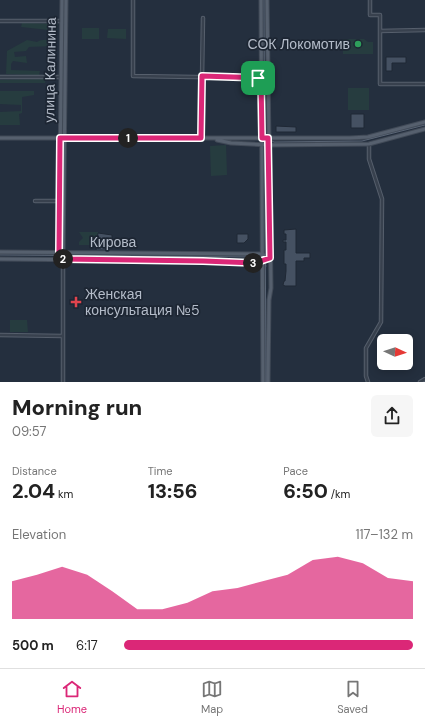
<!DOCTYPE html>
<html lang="en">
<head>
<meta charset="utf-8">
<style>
  :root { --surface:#fff; --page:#f6f6f6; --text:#222; --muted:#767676; --line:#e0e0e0; --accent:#db2777 }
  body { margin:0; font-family:"DM Sans",sans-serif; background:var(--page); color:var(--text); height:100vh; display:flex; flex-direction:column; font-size:15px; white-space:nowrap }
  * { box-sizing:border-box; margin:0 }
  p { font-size:13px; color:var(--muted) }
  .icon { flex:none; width:22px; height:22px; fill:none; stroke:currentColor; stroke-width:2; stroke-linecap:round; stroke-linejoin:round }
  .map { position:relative; height:382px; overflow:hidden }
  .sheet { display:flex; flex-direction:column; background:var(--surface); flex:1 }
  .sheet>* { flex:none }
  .needle { width:26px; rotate:93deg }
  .buttons { position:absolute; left:377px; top:334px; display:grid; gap:8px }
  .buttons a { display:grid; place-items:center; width:36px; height:36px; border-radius:6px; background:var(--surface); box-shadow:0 2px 10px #0003; font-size:20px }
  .pin { position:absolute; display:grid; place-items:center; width:34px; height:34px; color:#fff; margin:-17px; border-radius:8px; box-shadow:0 2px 6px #0006 }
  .km { position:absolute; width:20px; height:20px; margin:-10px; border-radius:50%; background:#222; color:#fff; font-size:11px; line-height:20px; text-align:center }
  .round { display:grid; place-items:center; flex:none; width:42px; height:42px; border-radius:6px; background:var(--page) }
  .head { display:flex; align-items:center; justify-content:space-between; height:68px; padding:0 12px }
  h1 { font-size:22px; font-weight:800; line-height:30px }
  .figures { display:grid; grid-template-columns:repeat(3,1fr); gap:6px; height:68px; padding:4px 12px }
  .figures div { display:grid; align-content:center }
  .figures b { font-size:20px; font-weight:800 }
  .figures small { font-size:11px; font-weight:400 }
  .figures p { font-size:11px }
  .chart { height:112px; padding:8px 12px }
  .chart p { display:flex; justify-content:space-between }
  .chart svg { width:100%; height:72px; margin-top:4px; fill:var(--accent); opacity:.7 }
  ul { padding:0 12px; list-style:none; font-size:13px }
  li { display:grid; grid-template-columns:64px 48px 1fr; align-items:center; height:30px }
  li i { height:10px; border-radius:5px; background:var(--accent) }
  .menu { display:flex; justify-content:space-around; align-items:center; height:56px; border-top:1px solid var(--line); background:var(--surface); font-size:11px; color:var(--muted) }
  .menu a { display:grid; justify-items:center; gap:2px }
  .menu .active { color:var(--accent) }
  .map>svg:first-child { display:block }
</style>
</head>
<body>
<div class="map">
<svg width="425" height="382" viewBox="0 0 425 382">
  <rect width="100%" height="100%" fill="#242f3e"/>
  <path fill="#263c3f" d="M 22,23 L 58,24 L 57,31 C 45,30 34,28 21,27 Z
    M 82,28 L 99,28 L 99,39 L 82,39 Z
    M 108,29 L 126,29 L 126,39 L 107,38 Z
    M 343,39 L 364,39 L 368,42 L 373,42 L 373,54 L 343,54 Z
    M 27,40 L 37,42 C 42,39 50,39 55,43 L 53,46 L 29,47 L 26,51 L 14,52 L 15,57 L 26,56 L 27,63 L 13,61 L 11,64 L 11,70 L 40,71 L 39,75 L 6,74 L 7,51 Z
    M 46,79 L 45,83 L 0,83 L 0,80 Z
    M 348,88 L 369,88 L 369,110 L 348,110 Z
    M 0,91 L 34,91 L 34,95 L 22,97 L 22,113 L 19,114 L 20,125 L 0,125 L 0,112 L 21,111 L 21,105 L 0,104 Z
    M 226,145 L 227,175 L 211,176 L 210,146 Z
    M 79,232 L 98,232 L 98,245 L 79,245 L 79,242 L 83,238 Z
    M 10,320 L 27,320 L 28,332 L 10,332 Z"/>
  <path fill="#455162" stroke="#1f2835" d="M 386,57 L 406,57 L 406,63 L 392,63 L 392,71 L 386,71 Z
    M 351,114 L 364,114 L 364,128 L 351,128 Z
    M 276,126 L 296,127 L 296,132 L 276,132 Z
    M 296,229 L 296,253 L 310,253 L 310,258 L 304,258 L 304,261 L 296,261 L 296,286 L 285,286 L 283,285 L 284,281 L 285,281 L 286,271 L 286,264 L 284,264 L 284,250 L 286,250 L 286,242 L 283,242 L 283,240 L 286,240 L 286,234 L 284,234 L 284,230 Z
    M 98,233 L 112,235 L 112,244 L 107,244 L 107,250 L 96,250 Z
    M 237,234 L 248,234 L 248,239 L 244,243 L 237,243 Z"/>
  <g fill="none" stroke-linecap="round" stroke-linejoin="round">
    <defs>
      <path id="minor" d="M 133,0 L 133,76 L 261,78
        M 370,0 L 370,15 L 380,15 L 380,84 L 425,84
        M 0,21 L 61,21
        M 380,31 L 425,30
        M 0,77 L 61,77
        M 201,138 L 203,18
        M 35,201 L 59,201
        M 0,335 L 63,336
        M 63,382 L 63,259
        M 368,382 L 366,376 L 366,348 L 381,322 L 382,199 L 369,159 L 369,144
        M 420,382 L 425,379"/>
      <path id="major" d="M 62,0 L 59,252 L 59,256 L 62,259
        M 261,0 L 263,382
        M 267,0 L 271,288 L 269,300 L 268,382
        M 0,138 L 350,138 L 368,137 L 425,122
        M 217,140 L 231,143 L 268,145 L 369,144 L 425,129
        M 0,252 L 262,254 L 270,258
        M 0,259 L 203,261 L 255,263 L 270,258
        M 63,259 L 66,0"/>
    </defs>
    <use href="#minor" stroke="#565f6c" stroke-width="4.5"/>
    <use href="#major" stroke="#414a57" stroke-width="5"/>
    <use href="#minor" stroke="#38414e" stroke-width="2.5"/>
    <use href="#major" stroke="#56606e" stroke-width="3"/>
    <path stroke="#5a6575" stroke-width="1" d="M 264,0 L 266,382
      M 265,134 L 268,139 L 274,142 L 362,141 L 425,125
      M 0,255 L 255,257 L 263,260 L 266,266"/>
  </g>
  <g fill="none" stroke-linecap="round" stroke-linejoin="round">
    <defs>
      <path id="route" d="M 202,76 L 261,78 L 262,138 L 268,138 L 268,139 L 270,258 L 255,263 L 203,261 L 63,259 L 59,256 L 59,252 L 60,138 L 201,138 Z"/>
    </defs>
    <use href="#route" stroke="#fff" stroke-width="8"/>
    <use href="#route" stroke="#db2777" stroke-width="5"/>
  </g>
  <circle fill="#2e9e5b" stroke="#1d2633" stroke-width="1.5" cx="358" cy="44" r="4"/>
  <path fill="#e0444e" stroke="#1d2633" stroke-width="1.5" d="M74 296h4v4h4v4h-4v4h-4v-4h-4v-4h4z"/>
  <g text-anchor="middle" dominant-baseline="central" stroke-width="3.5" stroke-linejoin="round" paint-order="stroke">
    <g font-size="14" fill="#b4bcc9" stroke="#1d2633" text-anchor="end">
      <text x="350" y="44">СОК Локомотив</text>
      <text x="85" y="294" text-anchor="start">Женская<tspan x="85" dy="16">консультация №5</tspan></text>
    </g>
    <g font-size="14" fill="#b4bcc9" stroke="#1d2633">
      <text transform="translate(50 70) rotate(-89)">улица Калинина</text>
      <text x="113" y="242">Кирова</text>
    </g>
  </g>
</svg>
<div class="buttons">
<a><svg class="needle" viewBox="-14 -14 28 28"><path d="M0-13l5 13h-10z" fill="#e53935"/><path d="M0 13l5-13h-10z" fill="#767676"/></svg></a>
</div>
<div class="pin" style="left:258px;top:78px;background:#1e9e55"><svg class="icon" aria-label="arrive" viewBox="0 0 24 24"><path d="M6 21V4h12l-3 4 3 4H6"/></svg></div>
<b class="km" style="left:128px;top:138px">1</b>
<b class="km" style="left:63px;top:259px">2</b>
<b class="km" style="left:253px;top:263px">3</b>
</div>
<section class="sheet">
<div class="head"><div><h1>Morning run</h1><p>09:57</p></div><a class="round"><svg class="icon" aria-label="share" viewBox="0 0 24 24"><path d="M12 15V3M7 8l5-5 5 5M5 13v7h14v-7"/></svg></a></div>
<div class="figures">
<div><p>Distance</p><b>2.04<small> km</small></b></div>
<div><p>Time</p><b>13:56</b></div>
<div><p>Pace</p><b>6:50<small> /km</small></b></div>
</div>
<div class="chart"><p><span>Elevation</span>117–132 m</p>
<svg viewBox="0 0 160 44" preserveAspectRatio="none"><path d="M0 44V21L10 17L20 12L30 17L40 27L50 38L60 38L70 34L80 27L90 25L100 21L110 17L120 8L130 6L140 10L150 19L160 21V44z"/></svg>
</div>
<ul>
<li><b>500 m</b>6:17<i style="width:100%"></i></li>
</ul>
</section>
<nav class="menu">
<a class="active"><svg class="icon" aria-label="home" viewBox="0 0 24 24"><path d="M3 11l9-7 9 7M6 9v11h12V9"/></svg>Home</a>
<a><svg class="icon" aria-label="map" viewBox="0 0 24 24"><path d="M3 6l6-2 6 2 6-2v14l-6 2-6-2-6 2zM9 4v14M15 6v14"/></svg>Map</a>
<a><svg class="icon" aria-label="saved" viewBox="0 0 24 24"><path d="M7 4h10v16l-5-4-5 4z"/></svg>Saved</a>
</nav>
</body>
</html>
